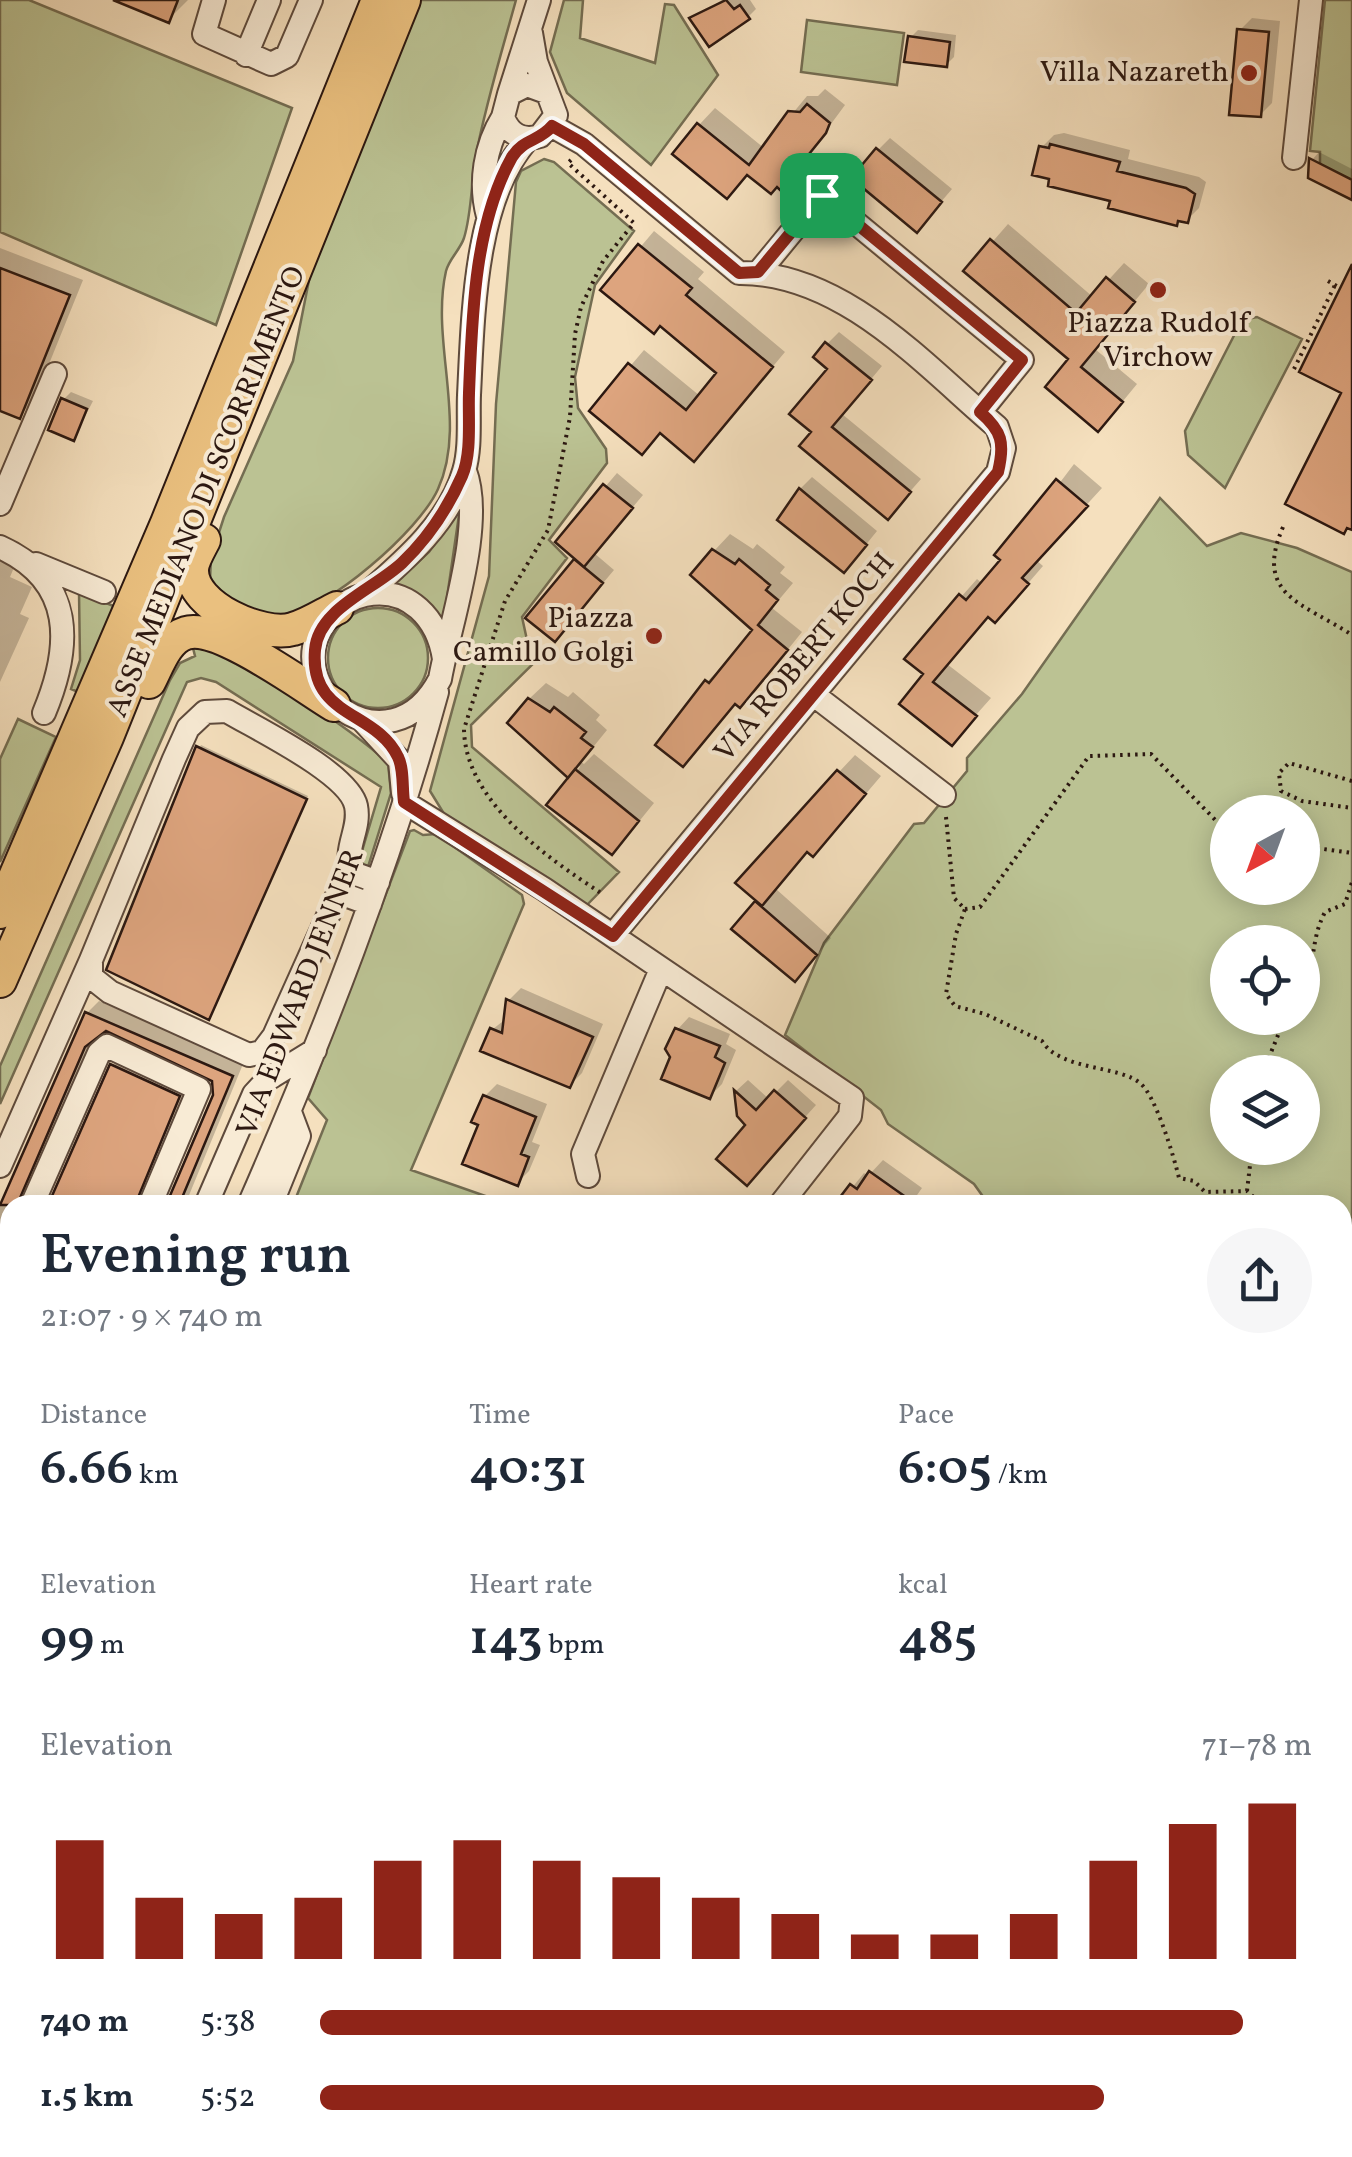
<!DOCTYPE html>
<html lang="en">
<head>
<meta charset="utf-8">
<style>
  :root { --surface:#fff; --page:#f6f6f7; --text:#1f2937; --muted:#747a83; --accent:#8f2418 }
  body { margin:0; font-family:Vollkorn,serif; background:var(--page); color:var(--text); height:100vh; display:flex; flex-direction:column; font-size:38px; white-space:nowrap }
  * { box-sizing:border-box; margin:0 }
  p { font-size:32px; color:var(--muted) }
  .icon { flex:none; width:55px; height:55px; fill:none; stroke:currentColor; stroke-width:2; stroke-linecap:round; stroke-linejoin:round }
  .map { position:relative; flex:1; overflow:hidden }
  .drawer { position:absolute; left:0px; top:1195px; width:1352px; height:962px; display:flex; flex-direction:column; background:var(--surface); border-radius:30px 30px 0 0; box-shadow:0 5px 25px #0003 }
  .drawer>* { flex:none }
  .needle { width:65px; rotate:221deg }
  .controls { position:absolute; left:1210px; top:795px; display:grid; gap:20px }
  .controls a { display:grid; place-items:center; width:110px; height:110px; border-radius:50%; background:var(--surface); box-shadow:0 5px 25px #0003; font-size:50px }
  .pin { position:absolute; display:grid; place-items:center; width:85px; height:85px; color:#fff; margin:-42px; border-radius:20px; box-shadow:0 5px 15px #0006 }
  .round { display:grid; place-items:center; flex:none; width:105px; height:105px; border-radius:52px; background:var(--page) }
  .summary { display:flex; align-items:center; justify-content:space-between; height:170px; padding:0 40px }
  h1 { font-size:55px; font-weight:600; line-height:75px }
  .figures { display:grid; grid-template-columns:repeat(3,1fr); gap:15px; height:170px; padding:10px 40px }
  .figures div { display:grid; align-content:center }
  .figures b { font-size:50px; font-weight:600 }
  .figures small { font-size:28px; font-weight:400 }
  .figures p { font-size:28px }
  .chart { height:280px; padding:20px 40px }
  .chart p { display:flex; justify-content:space-between }
  .chart svg { width:100%; height:180px; margin-top:10px; stroke:var(--accent); stroke-width:6 }
  ul { padding:0 40px; list-style:none; font-size:32px }
  li { display:grid; grid-template-columns:160px 120px 1fr; align-items:center; height:75px }
  li i { height:25px; border-radius:12px; background:var(--accent) }
  .map>svg:first-child { display:block }
</style>
</head>
<body>
<div class="map">
<svg width="1352" height="2157" viewBox="0 0 1352 2157">
  <rect width="100%" height="100%" fill="#f5e0be"/>
  <filter id="stains"><feTurbulence type="fractalNoise" baseFrequency=".002" numOctaves="4"/><feColorMatrix values="0 0 0 0 .2 0 0 0 0 .09 0 0 0 0 .02 0 0 0 .5 -.17"/></filter>
  <radialGradient id="worn" r=".72"><stop offset=".6" stop-color="#630" stop-opacity="0"/><stop offset="1" stop-color="#630" stop-opacity=".3"/></radialGradient>
  <path fill="#bbc293" stroke="#746d52" stroke-width="2.5" fill-rule="evenodd" d="M 0,0 L 29,0 L 292,108 L 216,325 L 0,232 Z
    M 417,0 L 516,0 C 502,51 486,103 476,155 C 471,182 472,212 464,238 C 460,250 449,259 446,271 C 430,342 468,423 438,489 C 420,530 328,610 283,617 C 256,621 228,598 210,581 L 211,557 L 224,517 L 293,361 L 312,265 Z
    M 564,0 L 583,0 L 580,38 L 655,63 L 665,4 L 674,5 L 718,75 L 651,165 L 567,93 L 550,52 Z
    M 1325,0 L 1352,0 L 1352,180 L 1320,164 L 1320,152 L 1310,151 Z
    M 807,20 L 904,33 L 897,85 L 801,72 Z
    M 544,159 L 554,162 L 634,231 L 595,285 L 575,377 L 578,408 L 606,449 L 607,463 L 549,540 L 567,558 L 522,617 L 527,640 L 540,657 L 471,725 L 472,747 L 619,872 L 584,908 L 446,817 L 430,791 L 489,576 L 496,404 L 516,182 L 521,171 Z
    M 1257,317 L 1302,339 L 1225,488 L 1188,455 L 1185,431 L 1242,320 Z
    M 1160,498 L 1207,546 L 1241,533 L 1297,548 L 1352,572 L 1352,1429 L 1343,1438 L 1352,1450 L 1352,1519 L 1342,1515 L 1342,1205 L 989,1205 L 974,1184 L 888,1124 L 881,1110 L 785,1035 L 824,943 L 914,824 L 924,823 L 967,771 L 967,758 L 1022,694 ZM 1228,812 L 1302,812 L 1302,888 L 1228,888 ZM 1228,942 L 1302,942 L 1302,1018 L 1228,1018 ZM 1228,1072 L 1302,1072 L 1302,1148 L 1228,1148 Z
    M 460,508 L 443,625 L 392,586 L 429,552 Z
    M 79,592 L 116,607 L 83,694 L 71,689 L 80,660 Z
    M328 658a50 50 0 1 1 100 0a50 50 0 1 1-100 0Z
    M 193,648 C 238,649 353,730 388,763 L 391,793 L 367,870 L 357,868 L 381,787 L 216,682 L 201,678 L 187,682 L 0,1104 L 0,1066 L 170,680 L 180,663 L 195,656 Z
    M 18,719 L 56,737 L 0,862 L 0,759 Z
    M 414,830 L 423,835 L 436,834 L 522,895 L 524,904 L 411,1170 L 511,1205 L 293,1205 L 327,1120 L 308,1098 L 410,831 Z
    M 0,1399 L 10,1404 L 10,1672 L 0,1666 Z
    M 1343,1566 L 1352,1570 L 1352,2157 L 341,2157 L 343,2148 L 1342,2148 Z"/>
  <path fill="#0003" d="M 131,0 L 188,0 L 168,20 Z
    M 722,0 L 750,0 L 756,9 L 748,17 L 693,18 Z
    M 1252,18 L 1280,21 L 1272,103 L 1260,115 L 1240,30 Z
    M 918,30 L 956,35 L 954,57 L 946,65 L 910,38 Z
    M 825,89 L 845,105 L 797,170 L 771,191 L 699,125 L 715,108 L 764,148 L 807,96 L 818,96 Z
    M 1064,133 L 1130,150 L 1128,159 L 1199,177 L 1206,182 L 1199,208 L 1187,220 L 1176,223 L 1051,184 L 1042,147 L 1054,135 Z
    M 890,138 L 952,189 L 928,217 L 878,150 Z
    M 1319,152 L 1352,169 L 1352,197 L 1312,160 Z
    M 1008,224 L 1093,297 L 1124,263 L 1149,284 L 1095,349 L 1137,384 L 1114,412 L 1072,359 L 967,271 Z
    M 654,231 L 704,272 L 698,279 L 785,352 L 708,444 L 592,411 L 644,350 L 700,396 L 720,373 L 661,324 L 604,290 Z
    M 0,248 L 83,280 L 34,401 L 19,416 L 0,408 Z
    M 839,332 L 882,366 L 842,414 L 921,479 L 899,504 L 814,432 L 830,369 L 827,344 Z
    M 71,392 L 93,401 L 74,438 L 63,400 Z
    M 1074,464 L 1102,488 L 1036,560 L 1043,566 L 1011,603 L 989,615 L 947,664 L 991,698 L 951,743 L 927,674 L 907,658 L 977,579 L 983,584 Z
    M 617,473 L 643,495 L 594,553 L 614,570 L 567,626 L 529,617 L 578,558 L 558,542 Z
    M 812,477 L 877,531 L 856,557 L 800,489 Z
    M 730,534 L 753,549 L 757,544 L 785,567 L 780,573 L 793,583 L 772,608 L 802,632 L 756,689 L 740,705 L 736,702 L 683,764 L 707,682 L 756,630 L 714,551 Z
    M 0,558 L 15,565 L 10,577 L 32,587 L 20,614 L 29,618 L 0,682 Z
    M 546,683 L 568,697 L 573,692 L 600,715 L 596,720 L 607,730 L 581,762 L 584,764 L 594,754 L 654,803 L 628,835 L 550,805 L 580,767 L 529,699 Z
    M 201,745 L 308,796 L 208,1017 L 108,969 Z
    M 855,755 L 881,776 L 829,837 L 808,850 L 776,889 L 831,938 L 811,962 L 735,929 L 759,900 L 839,772 Z
    M 521,988 L 603,1024 L 582,1073 L 570,1085 L 493,1029 L 507,1018 L 509,1000 Z
    M 99,1001 L 243,1064 L 185,1205 L 167,1205 L 215,1095 L 213,1078 L 114,1030 L 97,1032 L 30,1185 L 36,1205 L 10,1205 L 10,1259 L 0,1282 L 0,1206 L 87,1013 Z
    M 689,1017 L 730,1034 L 726,1044 L 736,1050 L 722,1084 L 710,1096 L 677,1030 Z
    M 125,1053 L 190,1084 L 155,1205 L 51,1205 L 113,1066 Z
    M 748,1080 L 769,1099 L 788,1080 L 816,1105 L 781,1144 L 739,1115 L 736,1091 Z
    M 497,1084 L 547,1104 L 532,1142 L 540,1145 L 529,1171 L 517,1183 L 481,1123 L 485,1096 Z
    M 883,1160 L 922,1188 L 910,1205 L 838,1205 L 864,1173 L 868,1176 Z
    M 0,1296 L 10,1304 L 10,1350 L 0,1345 Z
    M 0,1672 L 10,1677 L 10,1720 L 0,1732 Z
    M 1348,2111 L 1352,2115 L 1352,2157 L 1334,2157 L 1325,2148 L 1342,2148 L 1342,2116 Z
    M 136,2148 L 193,2148 L 192,2157 L 135,2157 Z
    M 247,2148 L 306,2148 L 304,2157 L 245,2157 Z
    M 1089,2148 L 1185,2148 L 1182,2157 L 1097,2157 L 1087,2154 Z
    M 70,2150 L 133,2157 L 63,2157 Z"/>
  <path fill="#dda47e" stroke="#2c1811" stroke-width="2.5" d="M 113,0 L 178,0 L 169,23 Z
    M 726,0 L 734,9 L 740,5 L 750,19 L 709,47 L 689,18 Z
    M 1237,29 L 1269,32 L 1261,117 L 1229,115 Z
    M 908,36 L 950,42 L 947,67 L 904,62 Z
    M 807,104 L 830,123 L 826,133 L 780,190 L 777,187 L 771,194 L 747,175 L 727,199 L 672,154 L 697,123 L 749,165 L 788,111 L 800,112 Z
    M 1050,144 L 1120,162 L 1117,171 L 1186,188 L 1195,194 L 1188,223 L 1178,221 L 1177,226 L 1108,208 L 1110,201 L 1048,186 L 1049,179 L 1032,175 L 1039,146 L 1049,148 Z
    M 876,148 L 942,202 L 917,233 L 851,178 Z
    M 1309,158 L 1352,180 L 1352,200 L 1308,178 Z
    M 990,239 L 1076,313 L 1106,277 L 1135,302 L 1081,367 L 1123,402 L 1098,432 L 1045,387 L 1068,359 L 963,271 Z
    M 638,244 L 692,288 L 686,295 L 773,367 L 694,462 L 660,433 L 642,455 L 589,411 L 628,363 L 686,410 L 716,373 L 660,326 L 654,334 L 600,290 Z
    M 1352,264 L 1352,530 L 1347,528 L 1344,534 L 1285,504 L 1341,393 L 1299,372 Z
    M 0,268 L 70,295 L 20,419 L 0,411 Z
    M 825,342 L 872,380 L 832,427 L 911,492 L 888,520 L 799,446 L 811,432 L 789,414 L 827,369 L 813,357 Z
    M 61,398 L 87,409 L 74,441 L 48,430 Z
    M 1056,479 L 1088,506 L 1022,578 L 1029,584 L 995,623 L 988,617 L 933,682 L 977,716 L 952,746 L 899,704 L 923,674 L 904,659 L 959,594 L 966,600 L 1000,560 L 994,555 Z
    M 603,484 L 633,508 L 584,567 L 555,542 Z
    M 799,488 L 867,545 L 844,573 L 777,520 Z
    M 712,549 L 735,564 L 739,559 L 770,585 L 766,590 L 778,600 L 758,625 L 788,650 L 740,708 L 735,704 L 683,767 L 655,745 L 705,680 L 709,683 L 752,630 L 690,575 Z
    M 574,559 L 603,583 L 555,642 L 525,618 Z
    M 528,698 L 550,712 L 554,707 L 586,732 L 581,738 L 593,747 L 568,778 L 507,723 Z
    M 196,746 L 307,799 L 209,1020 L 106,970 Z
    M 575,769 L 639,821 L 612,855 L 546,805 Z
    M 837,770 L 866,794 L 813,857 L 807,852 L 762,906 L 735,883 Z
    M 755,901 L 817,955 L 795,982 L 731,929 Z
    M 506,999 L 593,1037 L 570,1088 L 480,1051 L 490,1028 L 502,1033 Z
    M 85,1012 L 233,1076 L 179,1205 L 166,1205 L 213,1095 L 212,1081 L 106,1031 L 85,1047 L 17,1205 L 0,1205 Z
    M 675,1028 L 720,1046 L 715,1057 L 725,1063 L 710,1099 L 661,1079 L 670,1057 L 665,1049 Z
    M 110,1064 L 180,1096 L 135,1205 L 48,1205 Z
    M 734,1090 L 756,1110 L 774,1090 L 806,1118 L 747,1186 L 716,1159 L 745,1125 L 737,1116 Z
    M 483,1095 L 536,1117 L 521,1154 L 529,1157 L 518,1186 L 462,1164 L 478,1125 L 471,1122 Z
    M 869,1171 L 917,1205 L 834,1205 L 850,1184 L 857,1189 Z"/>
  <g fill="none" stroke-linecap="round" stroke-linejoin="round">
    <defs>
      <path id="minor" d="M 214,0 L 204,34 L 271,64 L 287,56 L 311,0
        M 531,33 L 536,62 L 556,115 L 540,136 C 522,142 509,134 503,117 L 509,94 L 527,85 L 546,92
        M 246,55 L 269,0
        M 509,94 L 539,0
        M 552,126 L 584,144 L 739,273 C 843,272 924,365 997,427 L 1004,448 L 998,472 L 613,935
        M 1294,158 L 1311,0
        M 488,216 C 479,183 485,146 503,117
        M 758,273 L 822,195 L 1022,360 L 980,412
        M 0,504 L 55,374
        M 0,547 C 75,581 72,646 44,713
        M 36,564 L 104,592
        M 365,595 C 403,562 450,522 464,471 C 471,448 468,419 469,395 C 473,317 474,198 528,139
        M 444,659 C 438,619 409,586 365,595 C 349,598 338,607 328,619 C 272,687 390,776 440,679 C 450,623 485,524 465,471
        M 814,695 L 944,795
        M 363,721 L 400,761 L 403,793
        M 404,802 L 544,889 L 852,1098 L 850,1116 L 780,1205
        M 370,904 L 345,895 L 336,898 L 274,1036 L 262,1052 L 249,1055 L 110,992 L 91,977 L 91,960 L 174,759 L 188,728 L 205,712 L 227,711 C 257,729 349,773 356,806 C 361,831 342,848 353,873 L 378,882
        M 0,1166 L 91,960
        M 588,1176 L 583,1154 L 661,969
        M 32,1205 L 99,1053 L 107,1046 L 199,1089 L 150,1205
        M 206,1205 L 254,1094 L 268,1079 L 315,1050
        M 249,1205 C 322,1038 389,868 437,692
        M 271,1205 L 299,1136 L 290,1112
        M 0,1302 L 10,1276
        M 0,1378 L 10,1382
        M 1342,1552 L 1352,1557
        M 0,1774 L 10,1754
        M 0,1832 L 10,1810
        M 905,2148 L 909,2157
        M 792,2157 L 793,2148"/>
      <path id="highway" d="M 204,540 C 200,548 192,561 192,570 C 191,607 263,638 293,629 C 308,625 323,615 337,608
        M 149,682 C 158,665 166,639 186,633 C 219,623 304,687 334,705
        M 0,912 L 167,523 L 378,0
        M 0,981 L 107,737 L 404,0"/>
    </defs>
    <use href="#minor" stroke="#5e4a3c" stroke-width="26"/>
    <use href="#highway" stroke="#2c1811" stroke-width="36"/>
    <path stroke="#2c1811" stroke-width="4" stroke-dasharray="2.5 5" stroke-linecap="butt" d="M 571,160 L 568,163 L 634,223 L 603,261 L 581,307 L 575,334 L 570,417 L 548,530 L 505,601 L 464,729 C 465,801 546,857 601,893
      M 1328,281 L 1340,288
      M 1294,369 L 1335,285
      M 1283,527 C 1253,596 1304,603 1352,635
      M 1352,781 L 1289,763 L 1279,773 L 1281,791 L 1302,801 L 1352,808
      M 946,817 L 954,898 L 965,909 L 956,934 L 946,994 L 955,1006 L 985,1014 L 1042,1041 C 1060,1071 1121,1065 1141,1084 C 1156,1097 1174,1157 1179,1178 L 1194,1181 L 1205,1192 L 1247,1191 L 1262,1205
      M 1302,846 L 1352,853
      M 965,909 L 980,907 L 1089,756 L 1151,754 L 1228,833
      M 1302,987 C 1317,961 1310,941 1325,912 L 1345,904 L 1352,882
      M 1263,1072 L 1285,1018
      M 1247,1191 L 1252,1148
      M 1342,1750 L 1352,1752
      M 1230,2157 L 1236,2148"/>
    <use href="#minor" stroke="#f8ebd5" stroke-width="22"/>
    <use href="#highway" stroke="#eac07f" stroke-width="32"/>
  </g>
  <g fill="none" stroke-linecap="round" stroke-linejoin="round">
    <defs>
      <path id="route" d="M 552,126 L 584,144 L 739,273 L 758,272 L 822,195 L 1022,360 L 980,412 C 1002,431 1005,443 998,472 L 613,936 L 404,802 C 402,788 404,769 398,757 C 376,710 309,718 315,650 C 318,609 373,590 402,563 C 427,539 448,508 462,476 C 472,453 468,419 469,393 C 472,317 474,225 512,157 C 523,139 540,141 552,126 Z"/>
    </defs>
    <use href="#route" stroke="#fff" stroke-width="20"/>
    <use href="#route" stroke="#8f2418" stroke-width="12"/>
  </g>
  <g fill="#8f2418" stroke="#f8ebd5" stroke-width="4">
    <circle cx="1249" cy="73" r="10"/>
    <circle cx="1158" cy="290" r="10"/>
    <circle cx="654" cy="636" r="10"/>
  </g>
  <g text-anchor="middle" dominant-baseline="central" stroke-width="8" stroke-linejoin="round" paint-order="stroke">
    <g font-size="30" fill="#2c1811" stroke="#f8ebd5" text-anchor="end">
      <text x="1229" y="73">Villa Nazareth</text>
      <text x="1158" y="324" text-anchor="middle">Piazza Rudolf<tspan x="1158" dy="34">Virchow</tspan></text>
      <text x="634" y="619">Piazza<tspan x="634" dy="34">Camillo Golgi</tspan></text>
    </g>
    <g font-size="30" fill="#2c1811" stroke="#f8ebd5">
      <text transform="translate(207 492) rotate(-68)">ASSE MEDIANO DI SCORRIMENTO</text>
      <text transform="translate(805 658) rotate(-50)">VIA ROBERT KOCH</text>
      <text transform="translate(301 993) rotate(-69)">VIA EDWARD JENNER</text>
    </g>
  </g>
  <rect width="100%" height="100%" filter="url(#stains)"/>
  <rect width="100%" height="100%" fill="url(#worn)"/>
</svg>
<div class="controls">
<a><svg class="needle" viewBox="-14 -14 28 28"><path d="M0-13l5 13h-10z" fill="#e53935"/><path d="M0 13l5-13h-10z" fill="#747a83"/></svg></a>
<a><svg class="icon" aria-label="locate" viewBox="0 0 24 24"><circle cx="12" cy="12" r="6"/><path d="M12 2v4M12 18v4M2 12h4M18 12h4"/></svg></a>
<a><svg class="icon" aria-label="layers" viewBox="0 0 24 24"><path d="M12 4l9 5-9 5-9-5zM3 14l9 5 9-5"/></svg></a>
</div>
<div class="pin" style="left:822px;top:195px;background:#1e9e55"><svg class="icon" aria-label="arrive" viewBox="0 0 24 24"><path d="M6 21V4h12l-3 4 3 4H6"/></svg></div>
<section class="drawer">
<div class="summary"><div><h1>Evening run</h1><p>21:07 · 9 × 740 m</p></div><a class="round"><svg class="icon" aria-label="share" viewBox="0 0 24 24"><path d="M12 15V3M7 8l5-5 5 5M5 13v7h14v-7"/></svg></a></div>
<div class="figures">
<div><p>Distance</p><b>6.66<small> km</small></b></div>
<div><p>Time</p><b>40:31</b></div>
<div><p>Pace</p><b>6:05<small> /km</small></b></div>
</div>
<div class="figures">
<div><p>Elevation</p><b>99<small> m</small></b></div>
<div><p>Heart rate</p><b>143<small> bpm</small></b></div>
<div><p>kcal</p><b>485</b></div>
</div>
<div class="chart"><p><span>Elevation</span>71–78 m</p>
<svg viewBox="0 0 160 44" preserveAspectRatio="none"><path d="M5 44V15M15 44V29M25 44V33M35 44V29M45 44V20M55 44V15M65 44V20M75 44V24M85 44V29M95 44V33M105 44V38M115 44V38M125 44V33M135 44V20M145 44V11M155 44V6"/></svg>
</div>
<ul>
<li><b>740 m</b>5:38<i style="width:93%"></i></li>
<li><b>1.5 km</b>5:52<i style="width:79%"></i></li>
</ul>
</section>
</div>
</body>
</html>
